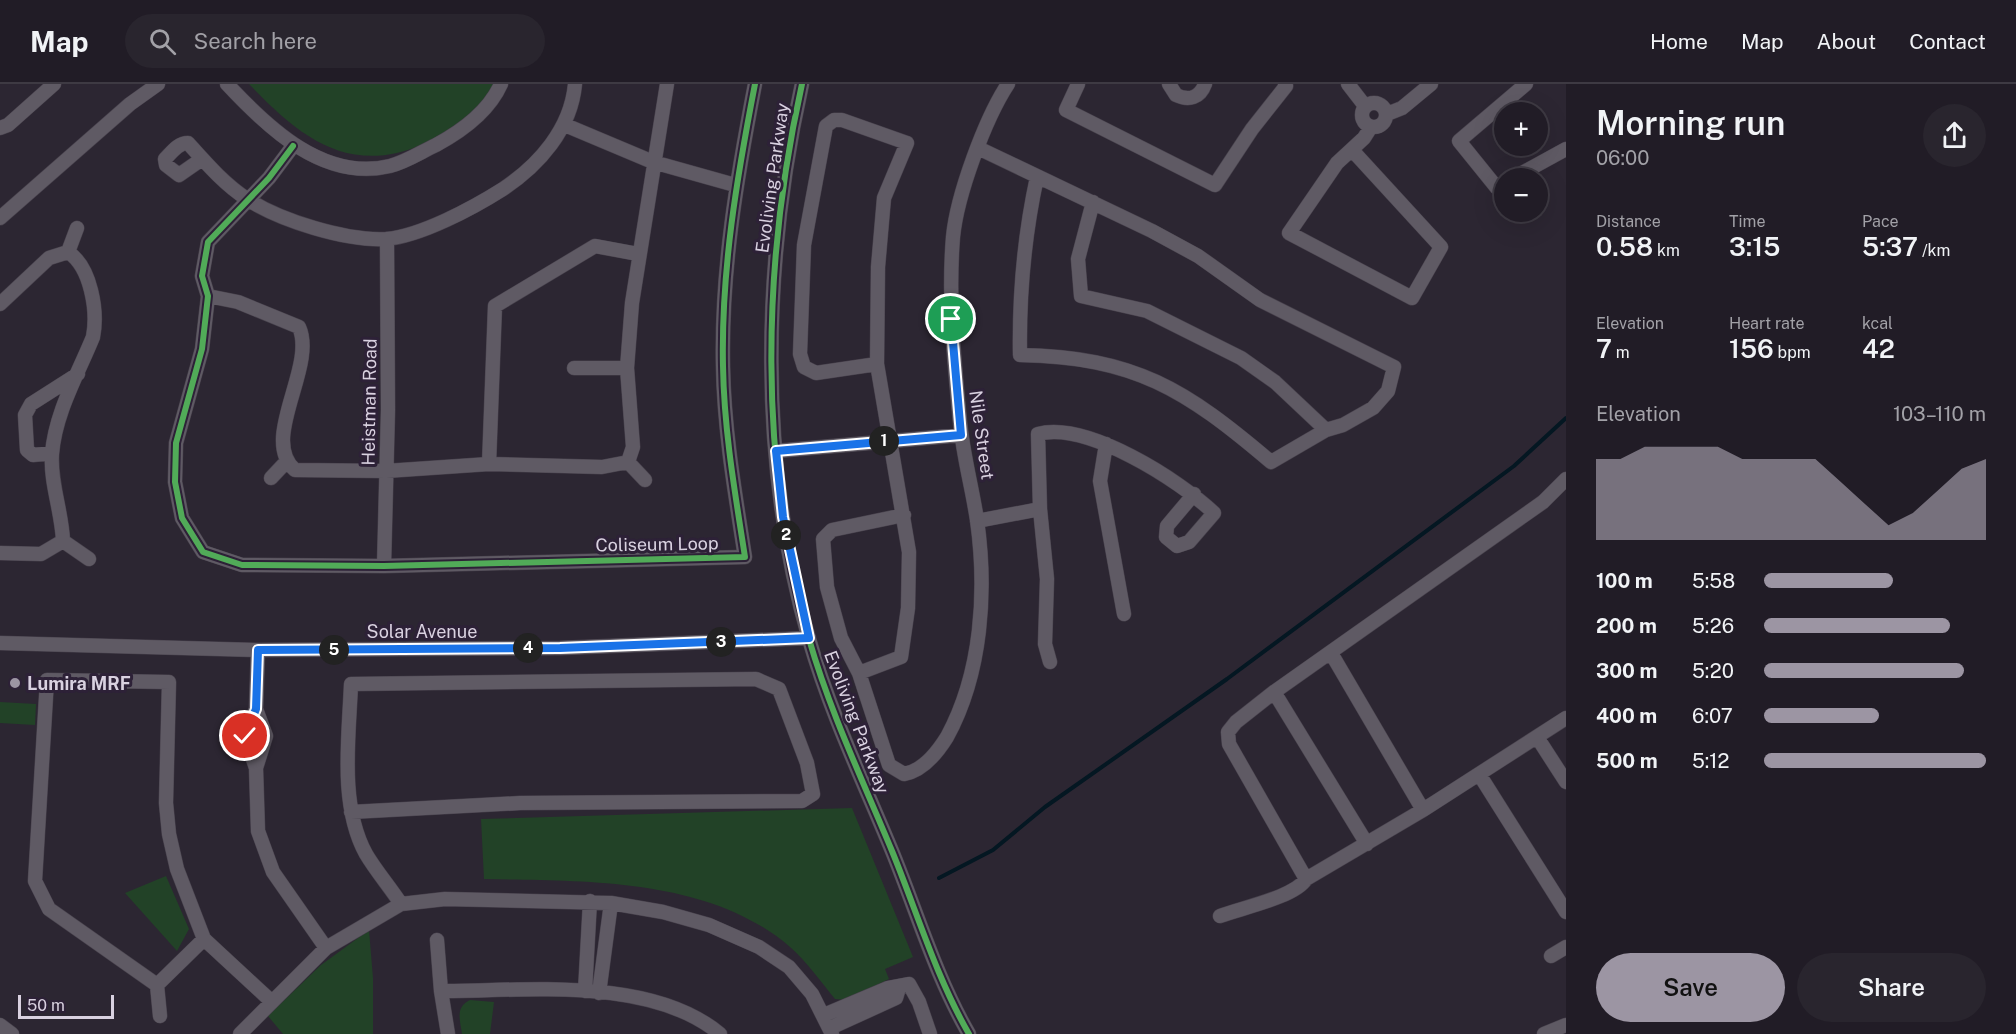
<!DOCTYPE html>
<html lang="en">
<head>
<meta charset="utf-8">
<style>
  :root { --surface:#211c26; --page:#29252e; --text:#f1f3f6; --muted:#a2a1a7; --line:#3e3a43; --accent:#9c95a3 }
  body { margin:0; font-family:"Public Sans",sans-serif; background:var(--page); color:var(--text); height:100vh; display:flex; flex-direction:column; font-size:22px; white-space:nowrap }
  * { box-sizing:border-box; margin:0 }
  p { font-size:20px; color:var(--muted) }
  .icon { flex:none; width:33px; height:33px; fill:none; stroke:currentColor; stroke-width:2; stroke-linecap:round; stroke-linejoin:round }
  .map { position:relative; flex:1; overflow:hidden }
  .details { display:flex; flex-direction:column; background:var(--surface); width:450px }
  .details>* { flex:none }
  .tools { position:absolute; left:1494px; top:18px; display:grid; gap:12px }
  .tools a { display:grid; place-items:center; width:54px; height:54px; border-radius:50%; background:var(--surface); box-shadow:0 6px 24px #0002,0 0 0 2px var(--line); font-size:30px }
  .scale { position:absolute; left:18px; bottom:15px; width:96px; box-sizing:border-box; padding-left:6px; border:3px solid #d9d1e0; border-top:0; font-size:16px; line-height:21px; white-space:nowrap; color:#d9d1e0; -webkit-text-stroke:4px #2d2137; paint-order:stroke }
  .pin { position:absolute; display:grid; place-items:center; width:51px; height:51px; color:#fff; margin:-26px; border:3px solid #fff; border-radius:50%; box-shadow:0 2px 6px #0007 }
  .km { position:absolute; width:30px; height:30px; margin:-15px; border-radius:50%; background:#222; color:#fff; font-size:16px; line-height:30px; text-align:center }
  .round { display:grid; place-items:center; flex:none; width:63px; height:63px; border-radius:32px; background:var(--page) }
  .summary { display:flex; align-items:center; justify-content:space-between; height:102px; padding:0 30px }
  h1 { font-size:33px; font-weight:600; line-height:45px }
  .stats { display:grid; grid-template-columns:repeat(3,1fr); gap:9px; height:102px; padding:6px 30px }
  .stats div { display:grid; align-content:center }
  .stats b { font-size:26px; font-weight:600 }
  .stats small { font-size:16px; font-weight:400 }
  .stats p { font-size:16px }
  .chart { height:168px; padding:12px 30px }
  .chart p { display:flex; justify-content:space-between }
  .chart svg { width:100%; height:108px; margin-top:6px; fill:var(--accent); opacity:.7 }
  .primary-button { display:flex; gap:12px; margin-top:auto; padding:12px 30px }
  .primary-button a { flex:1; height:69px; border-radius:36px; background:var(--accent); color:#111; font-size:24px; font-weight:600; line-height:69px; text-align:center }
  .primary-button a+a { background:var(--page); color:var(--text) }
  ul { padding:0 30px; list-style:none; font-size:20px }
  li { display:grid; grid-template-columns:96px 72px 1fr; align-items:center; height:45px }
  li i { height:15px; border-radius:8px; background:var(--accent) }
  header { display:flex; align-items:center; gap:36px; box-sizing:border-box; height:84px; padding:0 30px; background:var(--surface); border-bottom:2px solid var(--line) }
  header strong { font-size:28px }
  nav { display:flex; gap:33px; margin-inline-start:auto; font-size:21px }
  .search { width:420px; height:54px; background:var(--page); display:flex; align-items:center; gap:15px; box-sizing:border-box; padding:0 21px; border-radius:33px; color:var(--muted); font-size:22px }
  main { display:flex; flex:1; min-height:0 }
  .map>svg:first-child { display:block }
</style>
</head>
<body>
<header>
<strong>Map</strong>
<div class="search"><svg class="icon" aria-label="search" viewBox="0 0 24 24"><circle cx="10" cy="10" r="6"/><path d="M15 15l6 6"/></svg>Search here</div>
<nav><a>Home</a><a>Map</a><a>About</a><a>Contact</a></nav>
</header>
<main>
<div class="map">
<svg width="1566" height="950" viewBox="0 0 1566 950">
  <rect width="100%" height="100%" fill="#2c2632"/>
  <path fill="#224227" d="M 249,0 L 496,0 C 473,33 460,44 424,60 C 348,93 299,52 249,0 Z
    M 0,618 L 36,620 L 35,641 L 0,639 Z
    M 852,724 L 913,873 L 885,885 L 889,895 L 846,916 L 835,915 C 821,898 807,878 790,863 C 709,793 584,797 484,795 L 481,735 Z
    M 166,792 L 189,845 L 177,867 L 125,809 Z
    M 369,846 L 373,894 L 373,950 L 283,950 L 268,932 L 321,881 Z
    M 470,916 L 494,918 L 490,950 L 462,950 C 460,936 455,923 470,916 Z"/>
  <g fill="none" stroke-linecap="round" stroke-linejoin="round">
    <path stroke="#041722" stroke-width="4" d="M 939,794 L 993,766 L 1045,723 L 1227,595 L 1514,382 L 1566,334"/>
    <defs>
      <path id="minor" d="M 227,0 C 268,44 324,98 390,82 C 406,78 421,68 436,61 C 462,47 489,27 501,0
        M 802,0 C 762,180 758,377 809,555 C 830,628 863,697 892,767 C 917,828 936,893 969,950
        M 1078,0 L 1066,26 L 1215,101 L 1252,45 L 1286,2 L 1285,0
        M 1169,0 L 1176,11 C 1189,17 1200,14 1205,0
        M 1348,0 L 1365,22
        M1362 31a12 12 0 1 1 24 0a12 12 0 1 1-24 0Z
        M 1387,30 L 1402,24 L 1431,0
        M 565,41 L 653,78 L 735,101
        M 0,44 L 8,41 L 54,0
        M 293,62 L 269,94 L 208,158 L 202,192 L 208,212 L 202,265 L 176,359 L 175,398 L 182,434 L 203,468 L 242,481 L 384,482 L 745,473 C 735,409 724,346 723,282 C 721,186 737,93 755,0
        M 978,64 L 1152,147 L 1198,172 L 1260,216 L 1394,283 L 1388,307 L 1373,324 L 1343,341 L 1326,346 L 1271,378 C 1185,305 1135,273 1020,271 C 1019,210 1024,153 1037,93
        M 1352,66 L 1441,163 L 1412,214 L 1289,149 L 1337,79 L 1364,54 L 1371,43
        M 202,75 L 179,91 L 166,81 L 165,75 C 172,68 178,59 188,59 C 206,79 224,100 247,115 C 281,137 346,157 386,155 C 421,152 473,124 503,105 C 539,81 571,45 575,0
        M 1513,94 L 1566,65
        M 1504,99 L 1497,104 L 1459,57 L 1526,0
        M 1093,118 L 1078,175 L 1081,212 L 1147,227 L 1241,274 L 1275,298 L 1326,346
        M 0,134 L 130,20 L 158,0
        M 68,168 L 77,144
        M 208,212 L 238,218 L 299,243 C 317,283 259,355 295,386 L 386,387 L 489,380 L 602,383 L 628,378
        M 0,220 L 49,174 L 68,168
        M 574,284 L 627,284
        M 1106,360 L 1100,397 L 1124,530
        M 776,367 L 961,351
        M 52,369 L 33,371 L 27,366 L 25,331 L 31,320 L 78,290
        M 628,378 L 633,363 L 627,284 L 632,219 L 667,0
        M 628,378 L 645,396
        M 489,380 L 495,222 L 595,162 L 638,170
        M 271,394 L 286,378
        M 904,431 L 832,446 L 823,455 L 827,503 L 841,554 L 859,589 L 889,681 L 904,690 C 923,687 937,669 947,653 C 982,589 987,507 977,436 C 972,403 963,371 960,338 C 954,276 948,215 953,153 C 957,111 985,35 1008,0
        M 977,437 L 1040,425
        M 63,457 C 62,428 50,399 52,370 C 55,329 78,290 93,253 C 98,227 91,183 68,168
        M 63,457 L 89,475
        M 0,469 L 41,470 L 63,457
        M 384,482 L 388,326 L 387,155
        M 0,559 L 258,566 L 560,564 L 809,554
        M 1331,569 L 1423,726
        M 1050,578 L 1045,560 L 1047,495 L 1040,425 L 1038,350 C 1087,337 1179,396 1214,429 L 1189,458 L 1177,462 L 1166,453 L 1167,442 L 1194,410
        M 859,589 L 901,573 L 908,524 L 909,468 L 877,280 L 878,183 L 884,114 L 907,59 L 842,36 L 834,36 L 826,42 L 804,161 L 800,270 L 804,283 L 816,289 L 877,280
        M 1274,608 L 1367,760
        M 256,625 L 266,652 L 256,684 L 258,747 L 273,788 L 326,864
        M 1537,653 L 1566,698
        M 256,684 L 245,652 L 256,625 L 258,566
        M 1479,690 L 1566,828
        M 351,728 L 520,719 L 802,717 L 813,710 L 807,679 L 779,605 L 756,595 L 351,600 C 349,653 339,721 366,770 C 376,787 390,803 401,820
        M 1306,795 L 1229,660 L 1228,648 L 1236,638 L 1274,608 L 1543,418 L 1566,395
        M 1220,832 C 1241,824 1295,813 1306,795 L 1423,726 L 1566,634
        M 437,856 L 441,907 L 448,950
        M 1551,872 L 1566,863
        M 157,901 L 204,855
        M 441,907 C 526,907 651,892 720,950
        M 585,907 L 590,817
        M 599,909 L 611,819
        M 824,931 L 888,904 L 909,900 L 919,918 L 930,950
        M 160,932 L 157,901 L 49,825 L 35,797 L 47,596 L 169,598 L 166,719 L 169,750 L 177,785 L 204,855 L 271,917
        M 0,941 L 12,950
        M 830,944 L 896,914 L 899,904
        M 240,950 L 326,864 L 401,820 L 445,815 L 611,819 L 663,828 L 709,841 L 759,863 L 789,883 L 812,910 L 832,950
        M 1544,950 L 1566,941"/>
    </defs>
    <use href="#minor" stroke="#48424d" stroke-width="15"/>
    <use href="#minor" stroke="#5f5a64" stroke-width="14"/>
    <defs>
      <path id="cycleway" d="M 802,0 C 762,180 758,377 809,555 C 830,628 863,697 892,767 C 917,828 936,893 969,950
        M 293,62 L 269,94 L 208,158 L 202,192 L 208,212 L 202,265 L 176,359 L 175,398 L 182,434 L 203,468 L 242,481 L 384,482 L 745,473 C 735,409 724,346 723,282 C 721,186 737,93 755,0"/>
    </defs>
    <use href="#cycleway" stroke="#2d2137" stroke-width="10"/>
    <use href="#cycleway" stroke="#51ab58" stroke-width="6"/>
  </g>
  <g fill="none" stroke-linecap="round" stroke-linejoin="round">
    <defs>
      <path id="route" d="M 245,652 L 256,625 L 258,566 L 560,564 L 809,554 L 783,433 L 776,367 L 961,351 L 951,235"/>
    </defs>
    <use href="#route" stroke="#fff" stroke-width="12"/>
    <use href="#route" stroke="#1a73e8" stroke-width="8"/>
  </g>
  <circle fill="#9c95a3" stroke="#2d2137" stroke-width="2" cx="15" cy="599" r="6"/>
  <g text-anchor="middle" dominant-baseline="central" stroke-width="6" stroke-linejoin="round" paint-order="stroke">
    <g font-size="18" fill="#d9d1e0" stroke="#2d2137">
      <text transform="translate(772 94) rotate(-82)">Evoliving Parkway</text>
      <text transform="translate(369 318) rotate(-89)">Heistman Road</text>
      <text transform="translate(982 351) rotate(82)">Nile Street</text>
      <text transform="translate(657 460) rotate(-1)">Coliseum Loop</text>
      <text x="422" y="547">Solar Avenue</text>
      <text transform="translate(857 638) rotate(69)">Evoliving Parkway</text>
    </g>
    <g font-size="18" font-weight="bold" fill="#d9d1e0" stroke="#2d2137" text-anchor="start">
      <text x="27" y="599">Lumira MRF</text>
    </g>
  </g>
</svg>
<div class="tools">
<a>+</a>
<a>−</a>
</div>
<div class="scale">50 m</div>
<div class="pin" style="left:951px;top:235px;background:#1e9e55"><svg class="icon" aria-label="arrive" viewBox="0 0 24 24"><path d="M6 21V4h12l-3 4 3 4H6"/></svg></div>
<div class="pin" style="left:245px;top:652px;background:#d93025"><svg class="icon" aria-label="check" viewBox="0 0 24 24"><path d="M5 12l5 5 9-10"/></svg></div>
<b class="km" style="left:884px;top:357px">1</b>
<b class="km" style="left:786px;top:451px">2</b>
<b class="km" style="left:721px;top:558px">3</b>
<b class="km" style="left:528px;top:564px">4</b>
<b class="km" style="left:334px;top:566px">5</b>
</div>
<section class="details">
<div class="summary"><div><h1>Morning run</h1><p>06:00</p></div><a class="round"><svg class="icon" aria-label="share" viewBox="0 0 24 24"><path d="M12 15V3M7 8l5-5 5 5M5 13v7h14v-7"/></svg></a></div>
<div class="stats">
<div><p>Distance</p><b>0.58<small> km</small></b></div>
<div><p>Time</p><b>3:15</b></div>
<div><p>Pace</p><b>5:37<small> /km</small></b></div>
</div>
<div class="stats">
<div><p>Elevation</p><b>7<small> m</small></b></div>
<div><p>Heart rate</p><b>156<small> bpm</small></b></div>
<div><p>kcal</p><b>42</b></div>
</div>
<div class="chart"><p><span>Elevation</span>103–110 m</p>
<svg viewBox="0 0 160 44" preserveAspectRatio="none"><path d="M0 44V11L10 11L20 6L30 6L40 6L50 6L60 11L70 11L80 11L90 11L100 20L110 29L120 38L130 33L140 24L150 15L160 11V44z"/></svg>
</div>
<ul>
<li><b>100 m</b>5:58<i style="width:58%"></i></li>
<li><b>200 m</b>5:26<i style="width:84%"></i></li>
<li><b>300 m</b>5:20<i style="width:90%"></i></li>
<li><b>400 m</b>6:07<i style="width:52%"></i></li>
<li><b>500 m</b>5:12<i style="width:100%"></i></li>
</ul>
<div class="primary-button"><a>Save</a><a>Share</a></div>
</section>
</main>
</body>
</html>
